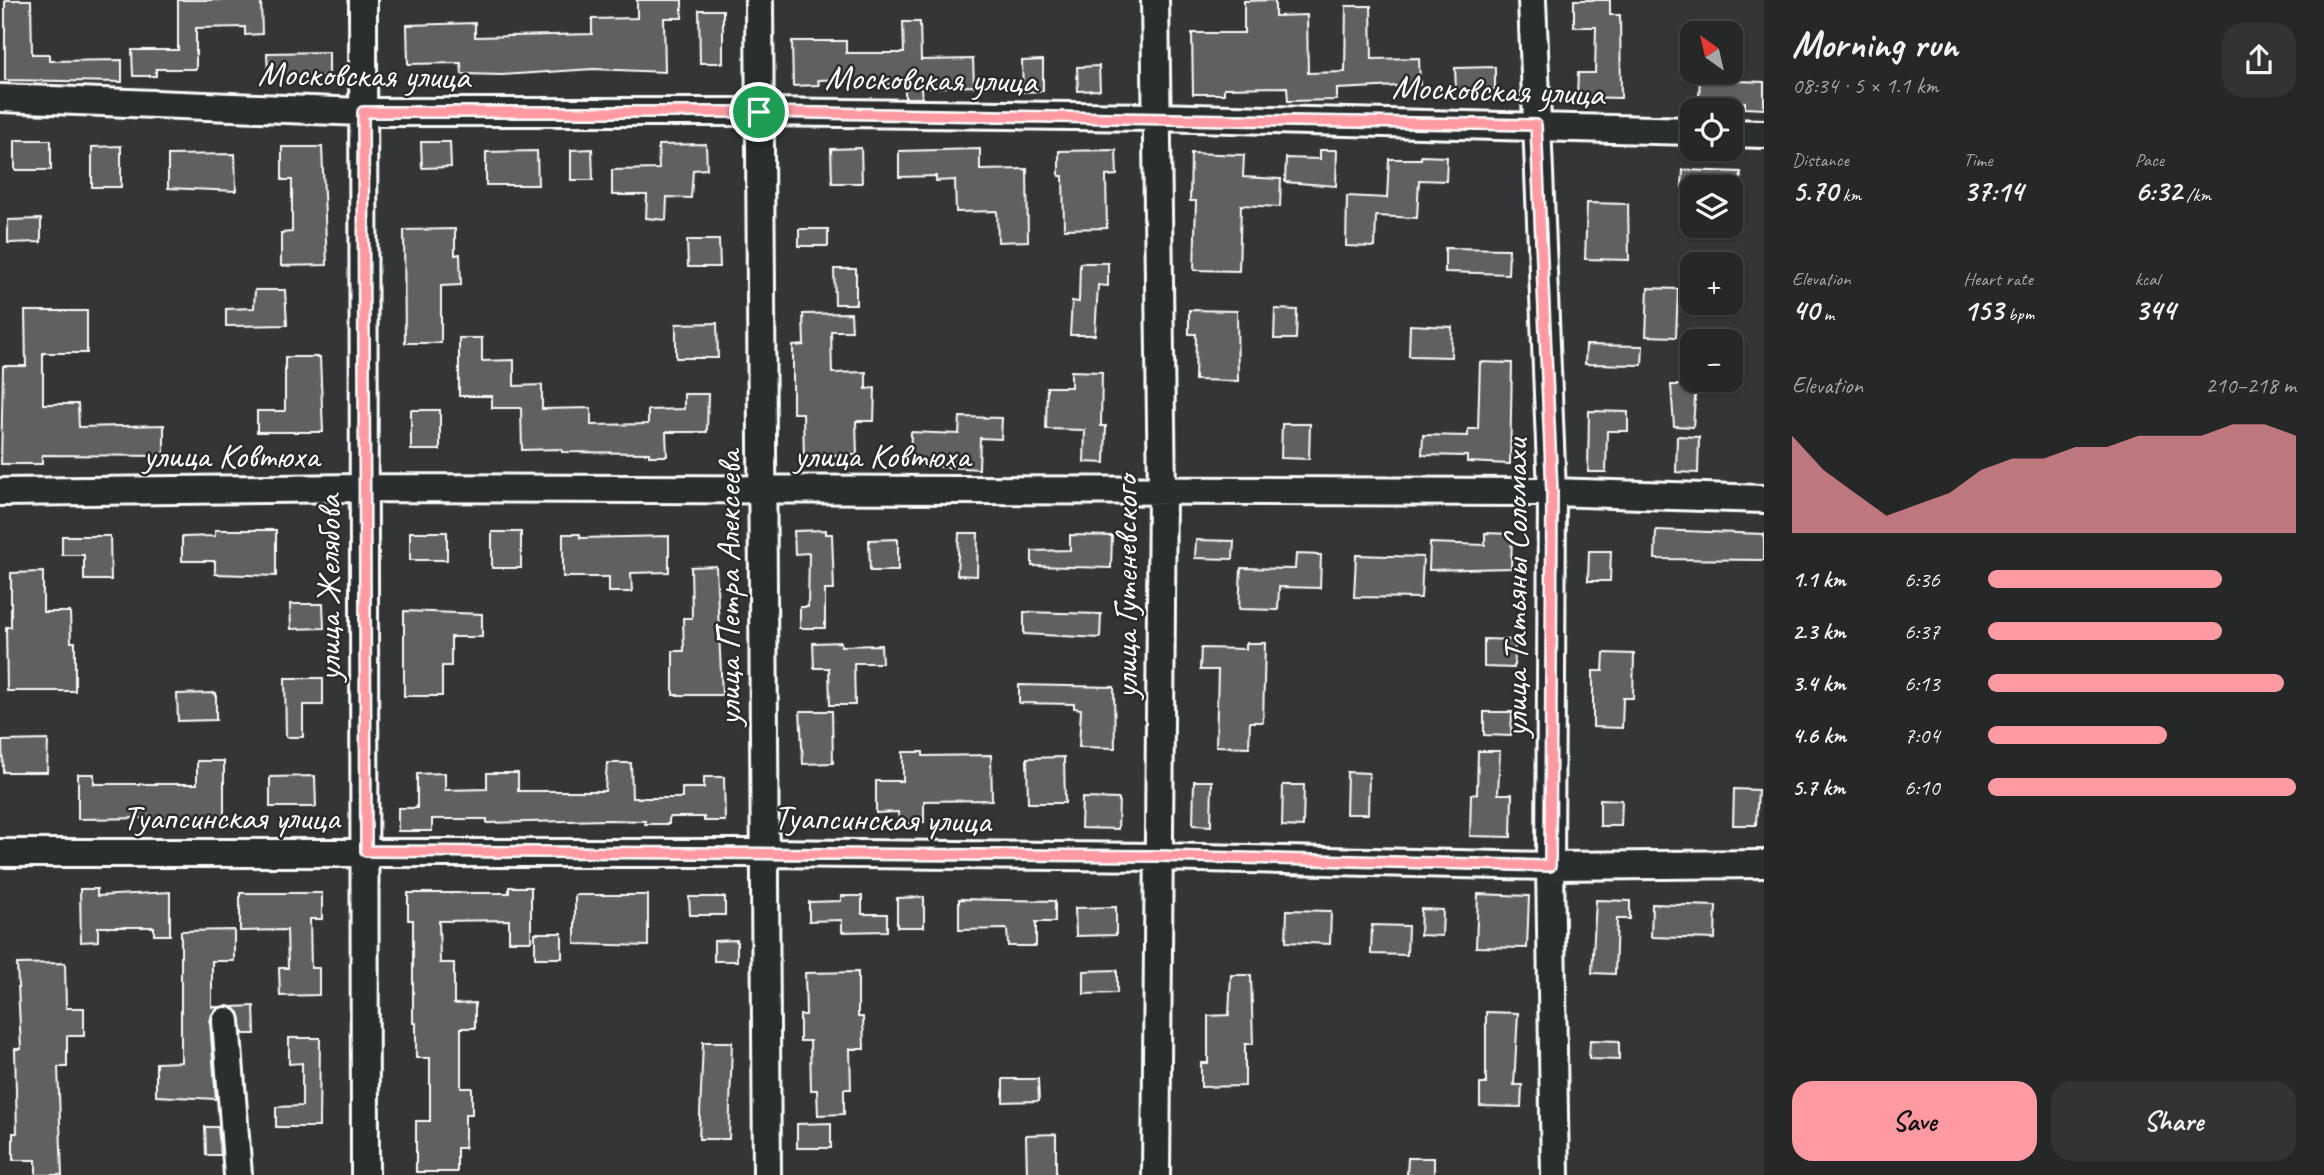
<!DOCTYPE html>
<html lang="en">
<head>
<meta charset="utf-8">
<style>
  :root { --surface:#262828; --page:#323434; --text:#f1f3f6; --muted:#a4a6a8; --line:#424445; --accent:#ff9aa2 }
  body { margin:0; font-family:Caveat,sans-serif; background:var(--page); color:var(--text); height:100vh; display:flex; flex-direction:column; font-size:26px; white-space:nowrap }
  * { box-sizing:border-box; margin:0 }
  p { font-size:23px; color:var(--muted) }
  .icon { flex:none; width:38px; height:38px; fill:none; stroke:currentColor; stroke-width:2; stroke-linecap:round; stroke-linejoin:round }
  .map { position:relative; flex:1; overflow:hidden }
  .details { display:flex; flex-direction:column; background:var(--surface); width:560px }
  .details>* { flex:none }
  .needle { width:46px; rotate:326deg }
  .buttons { position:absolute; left:1680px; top:21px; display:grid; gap:14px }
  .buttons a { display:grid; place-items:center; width:63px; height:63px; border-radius:14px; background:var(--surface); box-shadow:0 2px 5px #0004,0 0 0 2px var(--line); font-size:35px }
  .pin { position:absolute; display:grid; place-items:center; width:60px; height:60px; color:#fff; margin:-30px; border:4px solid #fff; border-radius:50%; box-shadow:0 2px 7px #0007 }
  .round { display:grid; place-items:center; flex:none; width:74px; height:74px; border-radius:21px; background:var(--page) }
  .summary { display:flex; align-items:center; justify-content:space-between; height:119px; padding:0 28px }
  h1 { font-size:38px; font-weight:700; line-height:52px }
  .stats { display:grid; grid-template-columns:repeat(3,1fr); gap:10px; height:119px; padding:7px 28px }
  .stats div { display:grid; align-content:center }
  .stats b { font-size:30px; font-weight:700 }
  .stats small { font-size:19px; font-weight:400 }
  .stats p { font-size:19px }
  .chart { height:196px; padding:14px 28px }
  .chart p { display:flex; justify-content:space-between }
  .chart svg { width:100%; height:126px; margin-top:7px; fill:var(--accent); opacity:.7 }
  .cta { display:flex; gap:14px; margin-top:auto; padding:14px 28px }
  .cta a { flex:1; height:80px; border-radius:21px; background:var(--accent); color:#111; font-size:28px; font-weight:700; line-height:80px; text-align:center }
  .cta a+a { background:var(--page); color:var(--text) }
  ul { padding:0 28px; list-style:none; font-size:23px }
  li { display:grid; grid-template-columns:112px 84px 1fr; align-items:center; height:52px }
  li i { height:18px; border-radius:9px; background:var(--accent) }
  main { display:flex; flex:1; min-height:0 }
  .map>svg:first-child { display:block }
</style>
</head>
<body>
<main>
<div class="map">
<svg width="1764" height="1175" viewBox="0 0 1764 1175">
  <rect width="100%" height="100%" fill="#333536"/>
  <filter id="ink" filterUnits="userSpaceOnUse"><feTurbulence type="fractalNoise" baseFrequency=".0143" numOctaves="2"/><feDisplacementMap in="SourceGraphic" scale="14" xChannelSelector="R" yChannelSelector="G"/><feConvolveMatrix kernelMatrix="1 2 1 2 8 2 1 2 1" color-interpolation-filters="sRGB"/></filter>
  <g filter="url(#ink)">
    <path fill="#5f6162" stroke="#fff" stroke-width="2" d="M 5,0 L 31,0 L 32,54 L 49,54 L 49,61 L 122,60 L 122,82 L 5,80 Z
      M 178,0 L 261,0 L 262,34 L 245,35 L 245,27 L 196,28 L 196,69 L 156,69 L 156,76 L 133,76 L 132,50 L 178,50 Z
      M 637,0 L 682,0 L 682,18 L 664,18 L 665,72 L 593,69 L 502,75 L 462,74 L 461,63 L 408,64 L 407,25 L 475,23 L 475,37 L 592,34 L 592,19 L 637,18 Z
      M 1275,0 L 1275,16 L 1307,15 L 1308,73 L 1345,72 L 1346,6 L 1371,6 L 1372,59 L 1419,58 L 1420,85 L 1337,89 L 1337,100 L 1288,101 L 1287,87 L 1224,88 L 1224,94 L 1193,94 L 1192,33 L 1244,33 L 1244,1 Z
      M 1574,0 L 1610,0 L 1610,15 L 1620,15 L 1621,98 L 1577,97 L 1578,73 L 1595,73 L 1596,27 L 1574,27 Z
      M 699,10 L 723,10 L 723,63 L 700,63 Z
      M 903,22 L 920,22 L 921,60 L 973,59 L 974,86 L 921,88 L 922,98 L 905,98 L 905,84 L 853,85 L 852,79 L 818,80 L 819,85 L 793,86 L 792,41 L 846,41 L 846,53 L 904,53 Z
      M 329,52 L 329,76 L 268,77 L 267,53 Z
      M 1043,60 L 1043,91 L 1023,92 L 1022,61 Z
      M 1099,66 L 1100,90 L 1078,91 L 1077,67 Z
      M 1495,67 L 1495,89 L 1456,90 L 1455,68 Z
      M 1700,72 L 1739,72 L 1738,81 L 1764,82 L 1764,109 L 1745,108 L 1745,102 L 1699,101 Z
      M 15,140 L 51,140 L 51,170 L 15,170 Z
      M 421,142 L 450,142 L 451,167 L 422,168 Z
      M 706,144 L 707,169 L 693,170 L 691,198 L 667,197 L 666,220 L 646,218 L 647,195 L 612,195 L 612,170 L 659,169 L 658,145 Z
      M 121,146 L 121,187 L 92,187 L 92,147 Z
      M 282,147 L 322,147 L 327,265 L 281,266 L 281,233 L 292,232 L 292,180 L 282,180 Z
      M 861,148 L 862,183 L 832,183 L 831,149 Z
      M 592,149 L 593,180 L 571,180 L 571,150 Z
      M 980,149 L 980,170 L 1027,169 L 1028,241 L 998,242 L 997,211 L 956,212 L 955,180 L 936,181 L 936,176 L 899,177 L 899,151 Z
      M 1116,150 L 1117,175 L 1106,176 L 1107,228 L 1064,229 L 1063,176 L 1059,176 L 1059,151 Z
      M 1320,150 L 1337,150 L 1336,186 L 1285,182 L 1286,158 L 1320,159 Z
      M 537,151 L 538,185 L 486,185 L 486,152 Z
      M 1191,153 L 1244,155 L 1243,177 L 1281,179 L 1280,207 L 1241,205 L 1239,271 L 1194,270 L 1196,201 L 1190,201 Z
      M 235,154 L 236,191 L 168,188 L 168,155 Z
      M 1421,156 L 1447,157 L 1446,181 L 1419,180 L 1417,218 L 1376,216 L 1375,247 L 1346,246 L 1347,196 L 1387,198 L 1389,159 L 1421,159 Z
      M 1683,170 L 1741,172 L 1740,187 L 1682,187 Z
      M 1587,203 L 1628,204 L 1629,260 L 1585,259 Z
      M 41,219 L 41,242 L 8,243 L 8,220 Z
      M 455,229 L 455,255 L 460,254 L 461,285 L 441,286 L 441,343 L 405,343 L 404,230 Z
      M 799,229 L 828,229 L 828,246 L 799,246 Z
      M 687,240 L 719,240 L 720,267 L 688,267 Z
      M 1445,248 L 1509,249 L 1508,274 L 1445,272 Z
      M 1080,263 L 1108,263 L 1108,286 L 1098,285 L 1095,335 L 1070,335 L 1072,301 L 1079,302 Z
      M 834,269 L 856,269 L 856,304 L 835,304 Z
      M 1648,288 L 1678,289 L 1676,337 L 1646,336 Z
      M 255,290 L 285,290 L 287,325 L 226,326 L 226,309 L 254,308 Z
      M 1275,309 L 1297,310 L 1296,339 L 1274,339 Z
      M 1189,310 L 1237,311 L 1238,381 L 1195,380 L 1196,334 L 1189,334 Z
      M 25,311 L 87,311 L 87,353 L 43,353 L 43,404 L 78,404 L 79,427 L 164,425 L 164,456 L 42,455 L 42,464 L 1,464 L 3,366 L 26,366 Z
      M 851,313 L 852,331 L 831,331 L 832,373 L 866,372 L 866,389 L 875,388 L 874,421 L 856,421 L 857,455 L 828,455 L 828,460 L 804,460 L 803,413 L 793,413 L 793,346 L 804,345 L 803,314 Z
      M 717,323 L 718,358 L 676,358 L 676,324 Z
      M 1410,325 L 1452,327 L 1451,357 L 1409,356 Z
      M 459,338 L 482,338 L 482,361 L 514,360 L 514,386 L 542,385 L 542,409 L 591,408 L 591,425 L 648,424 L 648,410 L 684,409 L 684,394 L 708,394 L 707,432 L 666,432 L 667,456 L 649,456 L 649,453 L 562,452 L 561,449 L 522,450 L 521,408 L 492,408 L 492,396 L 459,396 Z
      M 1586,345 L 1643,346 L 1642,365 L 1585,364 Z
      M 285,357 L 320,357 L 323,432 L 257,432 L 257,411 L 285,411 Z
      M 1480,362 L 1512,363 L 1510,464 L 1467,462 L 1467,456 L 1422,455 L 1423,435 L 1468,436 L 1468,429 L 1478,429 Z
      M 1071,371 L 1102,372 L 1101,426 L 1106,426 L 1105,463 L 1084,462 L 1085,430 L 1046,429 L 1047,387 L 1071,387 Z
      M 1671,385 L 1696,385 L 1693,427 L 1674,426 Z
      M 411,410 L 440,410 L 440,450 L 411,450 Z
      M 1589,411 L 1628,412 L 1628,431 L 1607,431 L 1606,472 L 1588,472 Z
      M 960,417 L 1002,418 L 1001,439 L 980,438 L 979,469 L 910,465 L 911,432 L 959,434 Z
      M 1282,424 L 1310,424 L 1309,459 L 1281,458 Z
      M 1677,436 L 1699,437 L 1698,473 L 1676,472 Z
      M 215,530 L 276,530 L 276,576 L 215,574 L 215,561 L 182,561 L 182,537 L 215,536 Z
      M 826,530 L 826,534 L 832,534 L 834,590 L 825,590 L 825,628 L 800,628 L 800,607 L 808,607 L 809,553 L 795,554 L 794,531 Z
      M 1656,530 L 1764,534 L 1764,560 L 1655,559 Z
      M 410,532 L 447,532 L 447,560 L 410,560 Z
      M 492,532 L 521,532 L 521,568 L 492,568 Z
      M 959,533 L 978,533 L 977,576 L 957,575 Z
      M 1485,533 L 1512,534 L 1511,568 L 1429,570 L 1430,543 L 1485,545 Z
      M 563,534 L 580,534 L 580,538 L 669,536 L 669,572 L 631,573 L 632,592 L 609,592 L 609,577 L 563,577 Z
      M 1070,535 L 1112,536 L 1111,568 L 1032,566 L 1032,551 L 1070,550 Z
      M 62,536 L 110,536 L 111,580 L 84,580 L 84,555 L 62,555 Z
      M 898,539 L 898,571 L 870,571 L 869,540 Z
      M 1196,540 L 1234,541 L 1233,559 L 1195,558 Z
      M 1589,551 L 1611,551 L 1610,581 L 1588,581 Z
      M 1296,554 L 1321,555 L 1320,588 L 1279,587 L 1278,610 L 1239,609 L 1241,568 L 1295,569 Z
      M 1356,555 L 1423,557 L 1421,598 L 1354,597 Z
      M 716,566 L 722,695 L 673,695 L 673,651 L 684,651 L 683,618 L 692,618 L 691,567 Z
      M 43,572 L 43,612 L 70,612 L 71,642 L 75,642 L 75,691 L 7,691 L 6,627 L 11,627 L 11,573 Z
      M 290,604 L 323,604 L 324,628 L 291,629 Z
      M 404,611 L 482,614 L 482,637 L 451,637 L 451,666 L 442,666 L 442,696 L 404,696 Z
      M 1024,612 L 1101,614 L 1100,638 L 1024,634 Z
      M 1484,639 L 1515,640 L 1514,668 L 1484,667 Z
      M 841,642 L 841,646 L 881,645 L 882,663 L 854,663 L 855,705 L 830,705 L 829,668 L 814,668 L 813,643 Z
      M 1246,643 L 1265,643 L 1263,722 L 1250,722 L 1249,747 L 1216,746 L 1218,670 L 1200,670 L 1201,648 L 1246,649 Z
      M 1604,653 L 1634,654 L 1633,698 L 1623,698 L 1622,728 L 1593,727 L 1593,671 L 1603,671 Z
      M 285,678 L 323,678 L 323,705 L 303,705 L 303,737 L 286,737 Z
      M 1019,685 L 1114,687 L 1115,748 L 1079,747 L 1081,709 L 1074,708 L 1074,704 L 1019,703 Z
      M 216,693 L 216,720 L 178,721 L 177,694 Z
      M 800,711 L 832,711 L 833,763 L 803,764 Z
      M 1484,712 L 1512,712 L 1511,736 L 1484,735 Z
      M 48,740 L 47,772 L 3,772 L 2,741 Z
      M 1478,751 L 1500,751 L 1498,794 L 1512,794 L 1511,837 L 1470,836 L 1471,794 L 1477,794 Z
      M 903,752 L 923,752 L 923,756 L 991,755 L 992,800 L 924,801 L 924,822 L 899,823 L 898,812 L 876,813 L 876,781 L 903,781 Z
      M 1064,757 L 1065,803 L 1028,803 L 1027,758 Z
      M 197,761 L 224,761 L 224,817 L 78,819 L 78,774 L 94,774 L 94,784 L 197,784 Z
      M 607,763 L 631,763 L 632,798 L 682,798 L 682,788 L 704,788 L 704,777 L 724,777 L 725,821 L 704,821 L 704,817 L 669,817 L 669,824 L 645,824 L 645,821 L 606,820 L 487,823 L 487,819 L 432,819 L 432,831 L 398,831 L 398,808 L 417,808 L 417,774 L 445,773 L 445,790 L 487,789 L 487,773 L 518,773 L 518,791 L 605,791 Z
      M 1347,772 L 1369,773 L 1368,814 L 1346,814 Z
      M 315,776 L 316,807 L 270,807 L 270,777 Z
      M 1194,781 L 1212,781 L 1211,826 L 1193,825 Z
      M 1283,785 L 1304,785 L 1303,827 L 1282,826 Z
      M 1734,789 L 1758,790 L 1756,825 L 1733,825 Z
      M 1082,798 L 1119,799 L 1118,829 L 1081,828 Z
      M 1600,799 L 1622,800 L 1621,826 L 1600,826 Z
      M 509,887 L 531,887 L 531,941 L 509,941 L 509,920 L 439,921 L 440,963 L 454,963 L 454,1004 L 475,1003 L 475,1028 L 461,1028 L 461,1088 L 472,1088 L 472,1114 L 465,1114 L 465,1148 L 457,1148 L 457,1172 L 416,1172 L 416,1121 L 430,1121 L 430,1058 L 416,1058 L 416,1023 L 413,1023 L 413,920 L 408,920 L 408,893 L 509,893 Z
      M 80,889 L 97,889 L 97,896 L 170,892 L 170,935 L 154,935 L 154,927 L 98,927 L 98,941 L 81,942 Z
      M 240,893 L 322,893 L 322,919 L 310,919 L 311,968 L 319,968 L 319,995 L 280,996 L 279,968 L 288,968 L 287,930 L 240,931 Z
      M 1478,894 L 1529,896 L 1527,948 L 1476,947 Z
      M 575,895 L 648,895 L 648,946 L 575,944 Z
      M 841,896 L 862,896 L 862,914 L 887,914 L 887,931 L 842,932 L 842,920 L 809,921 L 809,902 L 841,901 Z
      M 689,897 L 725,897 L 725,915 L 690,915 Z
      M 924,897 L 924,927 L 897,927 L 897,898 Z
      M 959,899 L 1055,901 L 1055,922 L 1036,922 L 1036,946 L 1008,946 L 1007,929 L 959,930 Z
      M 1596,900 L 1630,901 L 1630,919 L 1617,919 L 1615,974 L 1592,973 Z
      M 1652,904 L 1716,906 L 1715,939 L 1651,937 Z
      M 1116,907 L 1116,935 L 1076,936 L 1075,908 Z
      M 1421,909 L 1443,910 L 1442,936 L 1420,935 Z
      M 1287,910 L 1331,911 L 1330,944 L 1286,942 Z
      M 1372,925 L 1408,926 L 1407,955 L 1371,954 Z
      M 234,930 L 234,961 L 212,961 L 212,1007 L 221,1007 L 212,1014 L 210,1022 L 216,1099 L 156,1096 L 156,1063 L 181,1062 L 181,931 Z
      M 535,933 L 562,933 L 562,958 L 535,958 Z
      M 737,940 L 737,961 L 714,961 L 714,941 Z
      M 65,963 L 66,1008 L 84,1008 L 84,1036 L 67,1036 L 67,1067 L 58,1067 L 62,1175 L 36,1175 L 36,1160 L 13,1160 L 13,1133 L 17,1133 L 15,1049 L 21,1049 L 17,964 Z
      M 1117,970 L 1117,993 L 1084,994 L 1084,971 Z
      M 858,972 L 858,1017 L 863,1017 L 864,1049 L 850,1049 L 851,1089 L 844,1089 L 844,1114 L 818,1115 L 817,1090 L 811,1090 L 810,1041 L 800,1041 L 800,1015 L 806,1015 L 805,973 Z
      M 1231,975 L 1251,975 L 1253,1044 L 1245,1044 L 1245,1086 L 1201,1087 L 1201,1063 L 1208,1063 L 1208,1016 L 1229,1015 Z
      M 232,1007 L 254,1006 L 255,1034 L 243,1034 L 239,1013 Z
      M 1486,1012 L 1518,1013 L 1514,1085 L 1522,1085 L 1521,1107 L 1480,1106 L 1480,1084 L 1486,1084 Z
      M 289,1038 L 320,1038 L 319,1127 L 276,1127 L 276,1107 L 302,1106 L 302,1063 L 289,1064 Z
      M 1590,1040 L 1619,1041 L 1619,1060 L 1589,1059 Z
      M 703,1042 L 732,1042 L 729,1139 L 699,1139 Z
      M 1003,1079 L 1038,1079 L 1039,1101 L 1003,1102 Z
      M 831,1123 L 831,1148 L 797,1148 L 797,1124 Z
      M 205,1127 L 218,1127 L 221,1155 L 206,1155 Z
      M 1056,1134 L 1056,1175 L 1027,1175 L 1026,1135 Z
      M 1408,1158 L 1434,1158 L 1434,1175 L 1407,1175 Z"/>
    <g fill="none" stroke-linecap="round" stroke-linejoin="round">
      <defs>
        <path id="minor" d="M 363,0 L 365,1175
          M 759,0 L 767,1175
          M 1155,0 L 1162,492 L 1156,1175
          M 1532,0 L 1552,492 L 1550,866 L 1555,1175
          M 0,98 L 363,112 L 759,112 L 1156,117 L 1692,131
          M 1731,133 L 1764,134
          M 0,492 L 362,488 L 1552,492 L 1764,499
          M 0,853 L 763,853 L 1158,857 L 1550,866 L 1764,864
          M 226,1021 L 238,1175"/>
      </defs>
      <use href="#minor" stroke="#fff" stroke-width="32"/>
      <use href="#minor" stroke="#2a2d2e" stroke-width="26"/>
    </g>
  </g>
  <g fill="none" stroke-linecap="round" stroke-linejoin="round" filter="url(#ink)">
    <defs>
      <path id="route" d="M 363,112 L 759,112 L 1536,125 L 1552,492 L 1550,866 L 1158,856 L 366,851 Z"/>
    </defs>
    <use href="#route" stroke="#fff" stroke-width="14"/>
    <use href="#route" stroke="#ff9aa2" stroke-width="9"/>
  </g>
  <g text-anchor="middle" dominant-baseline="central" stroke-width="5" stroke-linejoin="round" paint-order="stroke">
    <g font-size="35" fill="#fff" stroke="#2a2d2e">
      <text transform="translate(364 75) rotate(1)">Московская улица</text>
      <text transform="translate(931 79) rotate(1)">Московская улица</text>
      <text transform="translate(1498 90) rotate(2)">Московская улица</text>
      <text x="231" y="455">улица Ковтюха</text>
      <text x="882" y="455">улица Ковтюха</text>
      <text transform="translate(1125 587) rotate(-90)">улица Гутеневского</text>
      <text transform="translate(328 588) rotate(-90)">улица Желябова</text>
      <text transform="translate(728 588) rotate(-90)">улица Петра Алексеева</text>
      <text transform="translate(1515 588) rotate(-90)">улица Татьяны Соломахи</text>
      <text x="231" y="817">Туапсинская улица</text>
      <text transform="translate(882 819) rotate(1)">Туапсинская улица</text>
    </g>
  </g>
</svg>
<div class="buttons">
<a><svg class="needle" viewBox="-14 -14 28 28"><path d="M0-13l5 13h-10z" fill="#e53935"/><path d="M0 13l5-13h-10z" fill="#a4a6a8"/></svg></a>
<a><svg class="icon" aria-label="locate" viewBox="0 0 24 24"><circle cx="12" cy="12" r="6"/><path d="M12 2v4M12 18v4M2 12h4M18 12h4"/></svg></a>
<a><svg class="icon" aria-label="layers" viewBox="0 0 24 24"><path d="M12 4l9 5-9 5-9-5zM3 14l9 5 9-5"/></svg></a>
<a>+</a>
<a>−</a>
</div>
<div class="pin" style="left:759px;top:112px;background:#1e9e55"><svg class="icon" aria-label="arrive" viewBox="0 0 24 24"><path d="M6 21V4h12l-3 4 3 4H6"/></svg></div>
</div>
<section class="details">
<div class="summary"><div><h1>Morning run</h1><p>08:34 · 5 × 1.1 km</p></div><a class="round"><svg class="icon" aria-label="share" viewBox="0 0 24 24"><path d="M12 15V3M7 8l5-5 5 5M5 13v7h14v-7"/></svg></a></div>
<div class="stats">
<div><p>Distance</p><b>5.70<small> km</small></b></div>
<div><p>Time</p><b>37:14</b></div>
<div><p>Pace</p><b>6:32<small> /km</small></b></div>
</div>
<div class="stats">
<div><p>Elevation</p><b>40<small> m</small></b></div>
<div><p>Heart rate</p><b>153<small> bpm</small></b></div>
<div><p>kcal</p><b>344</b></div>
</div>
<div class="chart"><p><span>Elevation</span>210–218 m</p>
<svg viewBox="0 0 160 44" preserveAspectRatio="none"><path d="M0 44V10L10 22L20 30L30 38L40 34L50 30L60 22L70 18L80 18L90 14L100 14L110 10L120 10L130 10L140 6L150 6L160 10V44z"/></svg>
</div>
<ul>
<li><b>1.1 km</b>6:36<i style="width:76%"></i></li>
<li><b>2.3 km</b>6:37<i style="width:76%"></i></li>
<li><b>3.4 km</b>6:13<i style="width:96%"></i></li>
<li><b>4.6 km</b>7:04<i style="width:58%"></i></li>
<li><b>5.7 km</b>6:10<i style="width:100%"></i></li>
</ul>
<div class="cta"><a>Save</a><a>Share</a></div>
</section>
</main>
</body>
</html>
